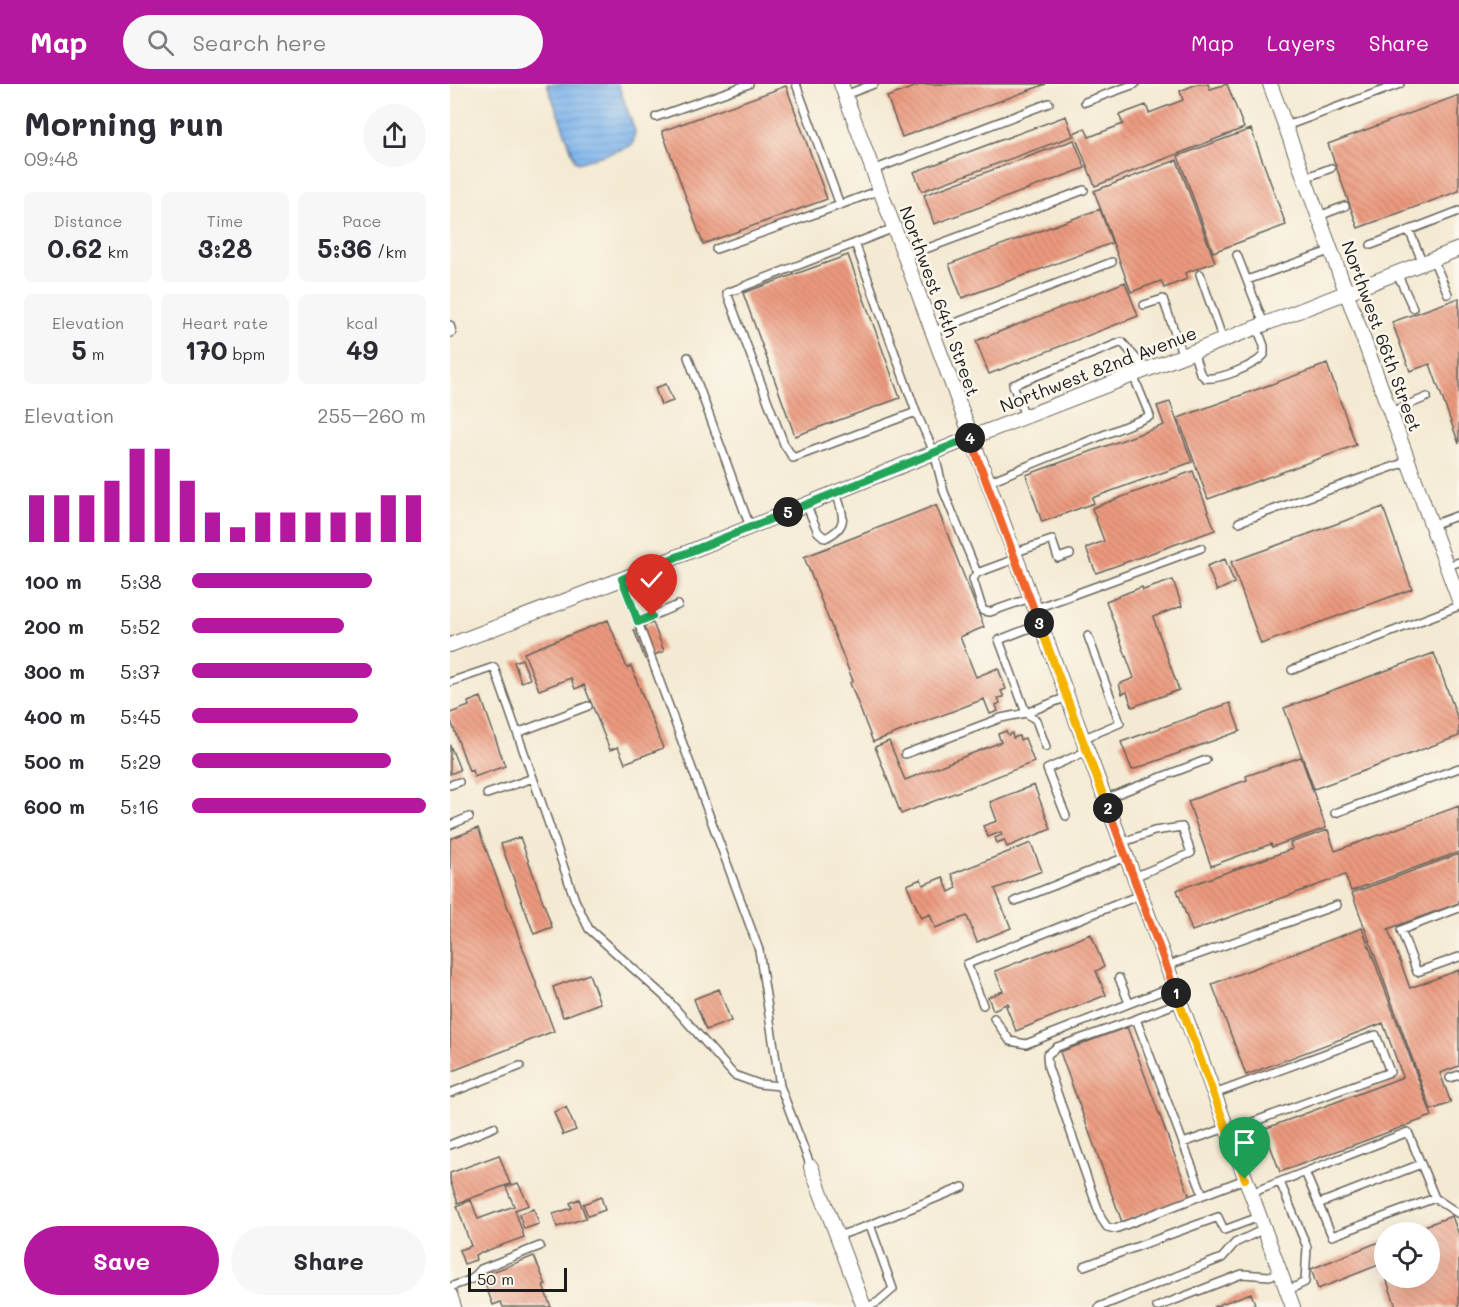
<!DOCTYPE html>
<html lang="en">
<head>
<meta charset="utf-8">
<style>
  :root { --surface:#fff; --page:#f7f7f7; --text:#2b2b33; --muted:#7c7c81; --accent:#b5179e }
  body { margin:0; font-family:Mali,sans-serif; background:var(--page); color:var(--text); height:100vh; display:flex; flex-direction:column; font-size:22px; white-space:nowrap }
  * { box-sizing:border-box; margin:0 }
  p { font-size:20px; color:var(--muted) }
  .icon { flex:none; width:33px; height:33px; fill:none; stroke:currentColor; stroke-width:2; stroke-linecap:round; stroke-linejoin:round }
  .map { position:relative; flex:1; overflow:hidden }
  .side { display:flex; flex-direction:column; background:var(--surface); width:450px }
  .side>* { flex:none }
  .buttons { position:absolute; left:924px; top:1138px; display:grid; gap:12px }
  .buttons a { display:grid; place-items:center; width:66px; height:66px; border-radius:50%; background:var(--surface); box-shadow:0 6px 24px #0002; font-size:30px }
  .scale { position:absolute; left:18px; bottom:15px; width:99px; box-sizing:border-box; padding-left:6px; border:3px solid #1c1c1c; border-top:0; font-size:16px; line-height:21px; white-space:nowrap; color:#1c1c1c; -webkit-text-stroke:4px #fbf7ec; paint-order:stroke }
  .pin { position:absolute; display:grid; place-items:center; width:51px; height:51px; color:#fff; margin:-62px -26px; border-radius:50% 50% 50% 0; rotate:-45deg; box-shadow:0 0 6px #0007 }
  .pin .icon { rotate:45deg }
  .km { position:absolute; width:30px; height:30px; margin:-15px; border-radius:50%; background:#222; color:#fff; font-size:16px; line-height:30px; text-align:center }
  .round { display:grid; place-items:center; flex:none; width:63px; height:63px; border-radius:32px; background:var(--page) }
  .summary { display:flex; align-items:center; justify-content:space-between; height:102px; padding:0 24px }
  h1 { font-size:33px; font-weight:700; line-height:45px }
  .figures { display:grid; grid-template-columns:repeat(3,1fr); gap:9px; height:102px; padding:6px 24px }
  .figures div { display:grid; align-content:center; border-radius:9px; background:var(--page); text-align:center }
  .figures b { font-size:26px; font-weight:700 }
  .figures small { font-size:16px; font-weight:400 }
  .figures p { font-size:16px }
  .chart { height:168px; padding:12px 24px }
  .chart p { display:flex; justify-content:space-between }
  .chart svg { width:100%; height:108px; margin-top:6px; stroke:var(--accent); stroke-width:6 }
  .cta { display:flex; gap:12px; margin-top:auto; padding:12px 24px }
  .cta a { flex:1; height:69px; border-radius:36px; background:var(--accent); color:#fff; font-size:24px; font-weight:700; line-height:69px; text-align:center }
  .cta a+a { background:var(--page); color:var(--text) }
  ul { padding:0 24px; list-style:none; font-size:20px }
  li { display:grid; grid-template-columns:96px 72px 1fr; align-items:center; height:45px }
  li i { height:15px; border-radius:8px; background:var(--accent) }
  header { display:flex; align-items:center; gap:36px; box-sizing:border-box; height:84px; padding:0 30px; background:var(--accent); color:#fff }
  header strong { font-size:28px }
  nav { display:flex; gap:33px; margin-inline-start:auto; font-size:21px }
  .search { width:420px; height:54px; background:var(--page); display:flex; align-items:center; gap:15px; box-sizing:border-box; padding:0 21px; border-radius:33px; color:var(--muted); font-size:22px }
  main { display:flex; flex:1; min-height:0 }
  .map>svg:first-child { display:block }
</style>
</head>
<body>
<header>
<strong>Map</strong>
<div class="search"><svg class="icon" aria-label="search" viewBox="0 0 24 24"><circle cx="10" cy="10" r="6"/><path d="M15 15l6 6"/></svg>Search here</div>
<nav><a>Map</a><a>Layers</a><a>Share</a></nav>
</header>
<main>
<section class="side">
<div class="summary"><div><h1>Morning run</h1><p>09:48</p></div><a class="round"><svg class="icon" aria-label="share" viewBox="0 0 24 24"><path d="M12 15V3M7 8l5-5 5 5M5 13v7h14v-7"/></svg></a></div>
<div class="figures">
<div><p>Distance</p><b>0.62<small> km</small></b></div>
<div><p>Time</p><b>3:28</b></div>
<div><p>Pace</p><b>5:36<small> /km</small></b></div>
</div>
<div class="figures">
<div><p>Elevation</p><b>5<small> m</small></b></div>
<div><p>Heart rate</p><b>170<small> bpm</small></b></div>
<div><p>kcal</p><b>49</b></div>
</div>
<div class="chart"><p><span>Elevation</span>255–260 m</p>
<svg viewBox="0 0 160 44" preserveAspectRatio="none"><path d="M5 44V25M15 44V25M25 44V25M35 44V19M45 44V6M55 44V6M65 44V19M75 44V32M85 44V38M95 44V32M105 44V32M115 44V32M125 44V32M135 44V32M145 44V25M155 44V25"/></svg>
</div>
<ul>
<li><b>100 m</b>5:38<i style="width:77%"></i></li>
<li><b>200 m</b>5:52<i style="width:65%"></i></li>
<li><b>300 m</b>5:37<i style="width:77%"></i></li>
<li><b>400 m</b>5:45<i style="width:71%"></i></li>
<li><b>500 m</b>5:29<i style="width:85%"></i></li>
<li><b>600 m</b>5:16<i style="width:100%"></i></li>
</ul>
<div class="cta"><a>Save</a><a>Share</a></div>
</section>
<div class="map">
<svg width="1009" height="1223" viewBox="0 0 1009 1223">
  <defs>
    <pattern id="water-rules" width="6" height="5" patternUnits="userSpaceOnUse" patternTransform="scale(1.5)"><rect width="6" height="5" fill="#7eb4ec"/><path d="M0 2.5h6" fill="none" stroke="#6c9aca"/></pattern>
    <pattern id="building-back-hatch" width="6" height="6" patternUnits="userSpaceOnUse" patternTransform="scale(1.5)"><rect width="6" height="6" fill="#eb997e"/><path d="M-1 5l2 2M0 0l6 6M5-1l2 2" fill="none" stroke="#c9836c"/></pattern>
  </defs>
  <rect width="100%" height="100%" fill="#fbf7ec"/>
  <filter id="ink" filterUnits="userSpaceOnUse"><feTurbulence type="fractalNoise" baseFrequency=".0167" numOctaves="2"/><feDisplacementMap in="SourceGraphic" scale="12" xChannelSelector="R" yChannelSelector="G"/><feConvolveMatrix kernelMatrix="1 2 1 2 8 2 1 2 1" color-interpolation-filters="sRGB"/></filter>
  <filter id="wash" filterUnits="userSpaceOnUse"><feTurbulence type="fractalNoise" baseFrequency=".008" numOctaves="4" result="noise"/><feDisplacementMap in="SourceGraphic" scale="24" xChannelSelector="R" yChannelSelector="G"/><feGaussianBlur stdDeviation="1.35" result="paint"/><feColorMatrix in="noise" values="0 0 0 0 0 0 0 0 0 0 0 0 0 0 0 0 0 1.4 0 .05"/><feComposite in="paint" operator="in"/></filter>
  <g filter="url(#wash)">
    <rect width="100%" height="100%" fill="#f4ead3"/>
    <path fill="url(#water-rules)" stroke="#4d6884" stroke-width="1.5" d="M 97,0 L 168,0 L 185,47 L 183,60 L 173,65 L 128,79 L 125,76 Z"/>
    <g id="blocks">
      <path fill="url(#building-back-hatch)" d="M 472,0 L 596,0 L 452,53 L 437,13 Z
        M 747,0 L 758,0 L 760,5 L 777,0 L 794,44 L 645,102 L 624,49 L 635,44 L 639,53 L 673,40 L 669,31 L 696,21 L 699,29 L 733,16 L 730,7 Z
        M 336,2 L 377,115 L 253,160 L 212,47 Z
        M 1009,11 L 1009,107 L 908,144 L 878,60 Z
        M 616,32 L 623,52 L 472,107 L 464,88 Z
        M 801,45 L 836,141 L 763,168 L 728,72 Z
        M 624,56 L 635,84 L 484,140 L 474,111 Z
        M 727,76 L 765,178 L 735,189 L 737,195 L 714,204 L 711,197 L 681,208 L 644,107 Z
        M 650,125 L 662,159 L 512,214 L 499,180 Z
        M 398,171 L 450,314 L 345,352 L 293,209 Z
        M 675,198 L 688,232 L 539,290 L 526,257 Z
        M 1009,214 L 1009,360 L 980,280 L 960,287 L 942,238 Z
        M 877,280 L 906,361 L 758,415 L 728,334 Z
        M 216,300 L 223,317 L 211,321 L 205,304 Z
        M 720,318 L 742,378 L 642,414 L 644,419 L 592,438 L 576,391 L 714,341 L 707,322 Z
        M 743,387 L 765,446 L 646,489 L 636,464 L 654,457 L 642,424 Z
        M 486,421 L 534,543 L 510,553 L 526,593 L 548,584 L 556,605 L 551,607 L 554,613 L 548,614 L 550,619 L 546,621 L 548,627 L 540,630 L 534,615 L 423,658 L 400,599 L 403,597 L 354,473 Z
        M 933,423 L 962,505 L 811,560 L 781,478 Z
        M 775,475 L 784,499 L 767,507 L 757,482 Z
        M 723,496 L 732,522 L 703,533 L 729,606 L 682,623 L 677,608 L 672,610 L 669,600 L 684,594 L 656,517 L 692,503 L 693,506 Z
        M 158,536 L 177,584 L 181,582 L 213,664 L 175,679 L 168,663 L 160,666 L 134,601 L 125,605 L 121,594 L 89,606 L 74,569 Z
        M 203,539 L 214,567 L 195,575 L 184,546 Z
        M 984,569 L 1009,638 L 1009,652 L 864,705 L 834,624 Z
        M 72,575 L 80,595 L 71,598 L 64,578 Z
        M 31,613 L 55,682 L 24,693 L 22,686 L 19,687 L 0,634 L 0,629 L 19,622 L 18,618 Z
        M 780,619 L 790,647 L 682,686 L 671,658 Z
        M 556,647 L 558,651 L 562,649 L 563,654 L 569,652 L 570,656 L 575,654 L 584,678 L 451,730 L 425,663 L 439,657 L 455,696 L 551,658 L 548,650 Z
        M 0,661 L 10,686 L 0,690 Z
        M 851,673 L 876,744 L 822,763 L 821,760 L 761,782 L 738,717 L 797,696 L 796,692 Z
        M 584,701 L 601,745 L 557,763 L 554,756 L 547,759 L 545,754 L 552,751 L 551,748 L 538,753 L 533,742 L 547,737 L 540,718 Z
        M 1009,722 L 1009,768 L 901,807 L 895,791 L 742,847 L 727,806 L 842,765 L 840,759 L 878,746 L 885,767 Z
        M 28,744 L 104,947 L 0,988 L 0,755 Z
        M 70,753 L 102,843 L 84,850 L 51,760 Z
        M 581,759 L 592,787 L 545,805 L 561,844 L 527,858 L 517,832 L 485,844 L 480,830 L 471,834 L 457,801 L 471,795 L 473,801 L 493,793 L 499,808 L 507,804 L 502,790 Z
        M 1009,770 L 1009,819 L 938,845 L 960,904 L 1009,886 L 1009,982 L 990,989 L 1001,1019 L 981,1026 L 902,809 Z
        M 912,844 L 982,1032 L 830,1088 L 814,1045 L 953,993 L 933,939 L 796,991 L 762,900 Z
        M 641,850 L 654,883 L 646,887 L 656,911 L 566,947 L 556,922 L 559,921 L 558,919 L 543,926 L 538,913 L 553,907 L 545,887 Z
        M 139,890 L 150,919 L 113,933 L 103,903 Z
        M 269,905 L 281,937 L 256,946 L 244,915 Z
        M 677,943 L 740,1113 L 672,1138 L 610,968 Z
        M 116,1023 L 126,1046 L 113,1051 L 104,1028 Z
        M 49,1071 L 60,1100 L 8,1119 L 0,1096 L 0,1089 Z
        M 68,1099 L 79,1121 L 65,1126 L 74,1153 L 25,1171 L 26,1176 L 14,1180 L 9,1166 L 21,1162 L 7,1122 L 21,1116 L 28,1135 L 64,1122 L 56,1103 Z
        M 151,1113 L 155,1126 L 138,1132 L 133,1120 Z
        M 129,1115 L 136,1134 L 107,1143 L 103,1130 L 122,1124 L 120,1119 Z
        M 84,1125 L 89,1140 L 74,1145 L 69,1130 Z
        M 1002,1132 L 1009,1151 L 1009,1223 L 946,1223 L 936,1194 L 980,1194 L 980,1149 L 955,1149 Z
        M 934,1156 L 934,1189 L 931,1180 L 868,1205 L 861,1185 Z
        M 84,1172 L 96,1201 L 93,1202 L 101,1223 L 53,1223 L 51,1218 L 43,1221 L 32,1192 Z
        M 801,1209 L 805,1220 L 796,1223 L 763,1223 Z"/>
    </g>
  </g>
  <g filter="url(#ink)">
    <use href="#blocks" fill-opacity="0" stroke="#68645c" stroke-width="1.5"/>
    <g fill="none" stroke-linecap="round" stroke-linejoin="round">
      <defs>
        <path id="service" d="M 346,0 L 390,121 L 430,106
          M 395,11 L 424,0
          M 635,18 L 685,0
          M 206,33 L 299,0
          M 836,42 L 950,0
          M 423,86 L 599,19
          M 855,94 L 881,84
          M 869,132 L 895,122
          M 444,144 L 277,209 L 334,360 L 343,374 L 466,328 L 484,368 L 494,408 L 527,489 L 565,475
          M 959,146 L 973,179
          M 405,159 L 466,328
          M 921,161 L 1009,127
          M 266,165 L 390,121
          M 787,171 L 814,240
          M 454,173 L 634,106
          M 983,175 L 998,210
          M 947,189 L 963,224
          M 750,190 L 773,256
          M 797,196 L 882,166
          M 694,221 L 713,215 L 733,272
          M 0,241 L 2,248 L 0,249
          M 482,248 L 662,178
          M 743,267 L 750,289 L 755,294 C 770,296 804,282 814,271 L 814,262 L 807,243
          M 238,273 L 300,443
          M 941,328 L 977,313
          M 575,332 L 563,301 L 672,258 L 696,286
          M 538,398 L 700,332 L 683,291
          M 356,420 L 368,448 L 375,454 C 401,442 392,429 386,408
          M 789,438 L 959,377
          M 982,441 L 1009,431
          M 563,469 L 602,456 L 608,474 L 620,470
          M 997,482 L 1009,478
          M 527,489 L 523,495 L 533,527 L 540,528 L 580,514
          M 172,495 L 309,866 L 330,1002 L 361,1083
          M 584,525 L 751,464
          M 188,538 L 228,521
          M 590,540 L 549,556 L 576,629 L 617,613
          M 842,586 L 1009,522
          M 0,598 L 44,583 L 83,694 L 37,710
          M 67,649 L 138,622
          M 632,655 L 670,639 L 638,552
          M 455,670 L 551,634 L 576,629 L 586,636 L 596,663
          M 83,694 L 125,816 L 139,845 L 216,914 L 284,991 L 309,1000 L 330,1002
          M 0,701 L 9,698
          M 654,715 L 756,676
          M 885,729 L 1009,684
          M 616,732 L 597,685 L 637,667
          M 0,741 L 19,733
          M 671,759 L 704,747 L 732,743 L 741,769 L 684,793
          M 565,817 L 676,773
          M 1009,824 L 951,846 L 967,888 L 1009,873
          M 716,882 L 887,821
          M 669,894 L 679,919
          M 730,918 L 686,935 L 733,1059 L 776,1044
          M 533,921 L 517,880 L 690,811
          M 544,934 L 560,957 L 576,960 L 724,902
          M 686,935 L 607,963 L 597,971 L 598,983 L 651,1134 L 657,1143 L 665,1145 L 753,1111
          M 1000,994 L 1009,991
          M 0,1009 L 70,982
          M 764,1010 L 926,951 L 940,988 L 778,1047
          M 733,1059 L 753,1111 L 795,1095
          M 0,1061 L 44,1043
          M 830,1098 L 857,1163 L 855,1198 L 837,1207
          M 801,1109 L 958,1048 L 985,1114 L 882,1152 L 855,1088
          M 985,1114 L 1009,1130
          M 868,1120 L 971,1080
          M 420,1141 L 513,1103
          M 388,1152 L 420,1141 L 443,1205 L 428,1218 L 417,1223
          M 634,1182 L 768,1133 L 774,1146 L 809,1133
          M 0,1203 L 22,1195 L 31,1185 L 90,1162
          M 649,1223 L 772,1174 L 785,1159 L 814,1145
          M 707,1223 L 792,1190 L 819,1192 L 830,1189"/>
        <path id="minor" d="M 391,0 L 843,1223
          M 820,0 L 1009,516
          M 0,561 L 172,495 L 520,354 L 1009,165
          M 361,1083 L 414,1223
          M 0,1211 L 4,1223"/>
      </defs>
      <use href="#service" stroke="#68645c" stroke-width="10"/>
      <use href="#minor" stroke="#68645c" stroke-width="16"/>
      <use href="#service" stroke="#fff" stroke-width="7"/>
      <use href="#minor" stroke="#fff" stroke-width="14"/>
    </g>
  </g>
  <g fill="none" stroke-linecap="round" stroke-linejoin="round" filter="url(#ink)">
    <defs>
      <path id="split-1" d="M 726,909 L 795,1095"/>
      <path id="split-2" d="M 658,724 L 726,909"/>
      <path id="split-3" d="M 589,539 L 658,724"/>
      <path id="split-4" d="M 520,354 L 589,539"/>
      <path id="split-5" d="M 338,428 L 520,354"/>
      <path id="split-6" d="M 179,513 L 172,495 L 338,428"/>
      <path id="split-7" d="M 179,513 L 188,538 L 202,532"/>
    </defs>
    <use href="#split-1" stroke="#fff" stroke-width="12"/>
    <use href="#split-2" stroke="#fff" stroke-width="12"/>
    <use href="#split-3" stroke="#fff" stroke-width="12"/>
    <use href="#split-4" stroke="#fff" stroke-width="12"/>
    <use href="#split-5" stroke="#fff" stroke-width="12"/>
    <use href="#split-6" stroke="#fff" stroke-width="12"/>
    <use href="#split-7" stroke="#fff" stroke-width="12"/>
    <use href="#split-1" stroke="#f5b400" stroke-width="8"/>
    <use href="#split-2" stroke="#f0652b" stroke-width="8"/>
    <use href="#split-3" stroke="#f5b400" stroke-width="8"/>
    <use href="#split-4" stroke="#f0652b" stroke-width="8"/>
    <use href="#split-5" stroke="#22a559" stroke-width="8"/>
    <use href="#split-6" stroke="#22a559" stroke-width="8"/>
    <use href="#split-7" stroke="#22a559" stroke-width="8"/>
  </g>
  <g text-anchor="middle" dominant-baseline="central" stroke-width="5" stroke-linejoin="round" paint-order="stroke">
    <g font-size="18" fill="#1c1c1c" stroke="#fbf7ec">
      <text transform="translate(490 217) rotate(70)">Northwest 64th Street</text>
      <text transform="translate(932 252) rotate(70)">Northwest 66th Street</text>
      <text transform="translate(648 285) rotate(-21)">Northwest 82nd Avenue</text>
    </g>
  </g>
</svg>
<div class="buttons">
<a><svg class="icon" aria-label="locate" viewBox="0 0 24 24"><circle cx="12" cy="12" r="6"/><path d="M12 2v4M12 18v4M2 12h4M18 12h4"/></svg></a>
</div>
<div class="scale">50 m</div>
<div class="pin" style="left:795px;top:1095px;background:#1e9e55"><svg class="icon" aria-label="arrive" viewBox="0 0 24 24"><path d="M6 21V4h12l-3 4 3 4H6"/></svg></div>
<div class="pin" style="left:202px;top:532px;background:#d93025"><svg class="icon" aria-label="check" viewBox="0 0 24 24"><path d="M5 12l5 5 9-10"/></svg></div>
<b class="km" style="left:726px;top:909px">1</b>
<b class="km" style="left:658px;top:724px">2</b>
<b class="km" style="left:589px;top:539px">3</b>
<b class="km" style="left:520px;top:354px">4</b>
<b class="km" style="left:338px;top:428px">5</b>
</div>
</main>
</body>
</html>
